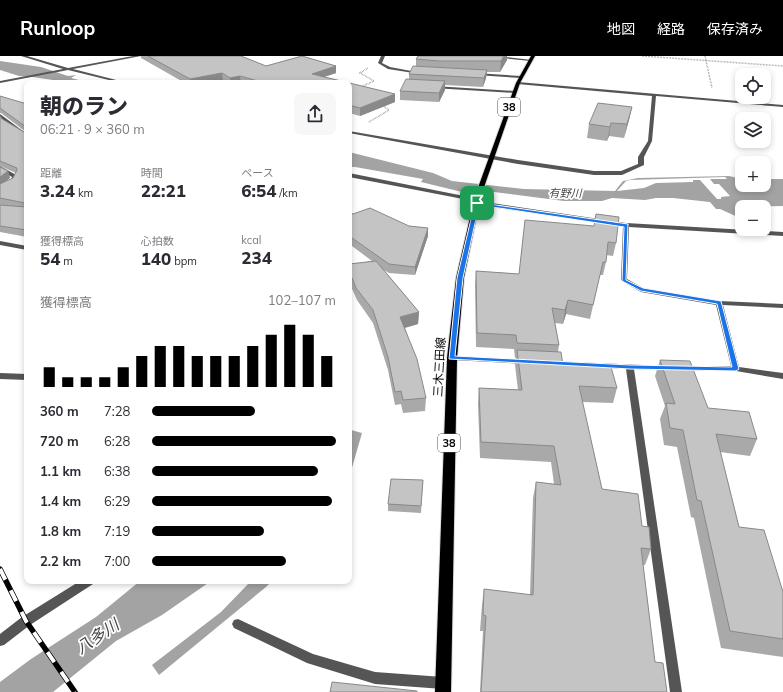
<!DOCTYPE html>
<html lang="ja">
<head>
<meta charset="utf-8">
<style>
  :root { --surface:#fff; --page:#f7f7f7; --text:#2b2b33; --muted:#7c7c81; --accent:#000 }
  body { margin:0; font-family:Mulish,"Noto Sans JP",sans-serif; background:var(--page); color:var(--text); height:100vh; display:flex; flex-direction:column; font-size:15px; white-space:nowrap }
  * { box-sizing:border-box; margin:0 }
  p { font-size:13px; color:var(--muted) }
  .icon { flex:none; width:22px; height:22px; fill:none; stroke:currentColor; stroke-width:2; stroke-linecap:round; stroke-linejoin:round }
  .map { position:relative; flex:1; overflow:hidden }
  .side { position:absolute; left:24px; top:24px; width:328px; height:504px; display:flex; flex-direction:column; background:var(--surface); border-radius:8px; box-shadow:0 2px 6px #0003 }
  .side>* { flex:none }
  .fabs { position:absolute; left:735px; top:12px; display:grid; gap:8px }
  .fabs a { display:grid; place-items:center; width:36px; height:36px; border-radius:8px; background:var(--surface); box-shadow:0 2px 6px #0003; font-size:20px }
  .pin { position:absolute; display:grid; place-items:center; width:34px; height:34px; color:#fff; margin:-17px; border-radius:8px; box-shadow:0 2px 6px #0006 }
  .round { display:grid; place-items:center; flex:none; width:42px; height:42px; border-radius:8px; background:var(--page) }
  .head { display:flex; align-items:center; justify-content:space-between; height:68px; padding:0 16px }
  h1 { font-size:22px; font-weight:800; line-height:30px }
  .metrics { display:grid; grid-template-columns:repeat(3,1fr); gap:6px; height:68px; padding:4px 16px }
  .metrics div { display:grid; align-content:center }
  .metrics b { font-size:17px; font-weight:800 }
  .metrics small { font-size:11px; font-weight:400 }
  .metrics p { font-size:11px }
  .chart { height:112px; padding:8px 16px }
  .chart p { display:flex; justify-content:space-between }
  .chart svg { width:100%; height:72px; margin-top:4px; stroke:var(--accent); stroke-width:6 }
  ul { padding:0 16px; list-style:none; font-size:13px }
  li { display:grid; grid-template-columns:64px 48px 1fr; align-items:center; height:30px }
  li i { height:10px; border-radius:5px; background:var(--accent) }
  header { display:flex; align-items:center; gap:24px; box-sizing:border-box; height:56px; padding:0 20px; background:var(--accent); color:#fff }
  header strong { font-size:19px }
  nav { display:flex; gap:22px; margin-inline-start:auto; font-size:14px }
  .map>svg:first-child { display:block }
</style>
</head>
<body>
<header>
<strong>Runloop</strong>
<nav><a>地図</a><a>経路</a><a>保存済み</a></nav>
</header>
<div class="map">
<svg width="783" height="636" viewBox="0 0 783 636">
  <rect width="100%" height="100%" fill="#fff"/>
  <path fill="#a3a3a3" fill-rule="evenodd" d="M 0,5 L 41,11 L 68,20 L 76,19 L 71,22 L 90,27 L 58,27 L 56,25 L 53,26 L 53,24 L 32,21 L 19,20 L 0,14 Z
    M 349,96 L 433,117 L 452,125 L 524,133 L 615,135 L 623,125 L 638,122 L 729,120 L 742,123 L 742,129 L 764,129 L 764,123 L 783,123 L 783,150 L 742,151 L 742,163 L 720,153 L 716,153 L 710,146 L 673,142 L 656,142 L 645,144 L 612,142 L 602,145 L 564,145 L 494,136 L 462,136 L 421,126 L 423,123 L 355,111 L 349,111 ZM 725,121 L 727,123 L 710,123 L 714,128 L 719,128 L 730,140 L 721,141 L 721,143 L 717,143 L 700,124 L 693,124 L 693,126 L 656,127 L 644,132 L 617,135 L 626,125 L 630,124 Z
    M 349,326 L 352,341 L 351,374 L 362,377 L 349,422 Z
    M 140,525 L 211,525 L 162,559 L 116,585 L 53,636 L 0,636 L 0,626 L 31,603 L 96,561 Z
    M 251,525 L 272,525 L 266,531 L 159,619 L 152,609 L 221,556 Z"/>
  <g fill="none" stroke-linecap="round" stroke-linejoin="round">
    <defs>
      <path id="primary" d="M 531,0 L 535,0 L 520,27 L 481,140 L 464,222 L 457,302 L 451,636 L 435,636 L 447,302 L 456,222 L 475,140 L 516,27 Z"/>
    </defs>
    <use href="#primary" stroke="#dbdbdb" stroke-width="2"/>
    <path stroke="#777" stroke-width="1.5" stroke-dasharray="0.5 1" stroke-linecap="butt" d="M 642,0 L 783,10
      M 705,0 L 712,32
      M 219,22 L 218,24 L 223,27
      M 361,31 L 374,25 L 360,17 L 368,12
      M 369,66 L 389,54 L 382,49"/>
    <path fill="#555" fill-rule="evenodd" d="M 21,0 L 27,0 L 68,12 L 133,0 L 141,0 L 73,13 L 128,27 L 121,27 L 68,14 L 0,27 L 0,25 L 63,13 Z
      M 381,0 L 385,0 L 382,7 L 390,11 L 422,17 L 420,18 L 388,13 L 378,7 Z
      M 483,0 L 497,0 L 532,4 L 530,5 Z
      M 476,17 L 521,20 L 523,21 L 521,22 L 475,19 Z
      M 518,26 L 783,49 L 783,51 L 656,40 L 652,85 L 644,101 L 644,109 L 622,119 L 594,119 L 518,108 L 349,77 L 349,75 L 518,104 L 594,115 L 621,115 L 638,108 L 638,101 L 648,85 L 652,40 L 517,28 Z
      M 434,30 L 515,35 L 517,36 L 515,37 L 433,32 Z
      M 0,58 L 27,78 L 27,81 L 5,67 L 0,62 Z
      M 0,110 L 18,120 L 14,127 L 0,135 L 0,131 L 10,125 L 12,121 L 0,114 Z
      M 349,117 L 464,140 L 478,145 L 626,167 L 783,176 L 783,180 L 629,171 L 627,223 L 643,232 L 719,245 L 783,248 L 783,252 L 723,249 L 739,311 L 783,317 L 783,323 L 736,315 L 679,314 L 678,312 L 682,310 L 731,310 L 716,249 L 641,236 L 622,225 L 621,224 L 623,170 L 477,149 L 463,143 L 349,121 Z
      M 0,185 L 27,190 L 27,194 L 0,189 Z
      M 449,300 L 527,304 L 531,306 L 527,308 L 452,304 L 449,304 L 448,302 Z
      M 549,305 L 667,310 L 671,312 L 667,314 L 634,313 L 682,636 L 670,636 L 626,313 L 552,309 L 548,307 Z
      M 0,317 L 27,318 L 27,324 L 0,323 Z
      M 80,525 L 94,525 L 93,528 L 30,569 L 4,589 L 0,590 L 0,578 L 22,561 Z
      M 238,563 L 313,598 L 375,616 L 443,621 L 447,623 L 449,627 L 447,631 L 443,633 L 375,628 L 307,607 L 234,572 L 232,568 L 234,564 Z"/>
    <use href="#primary" fill="#000" fill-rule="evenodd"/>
    <defs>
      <path id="rail" d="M 0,513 L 26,565 L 75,636"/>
    </defs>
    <use href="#rail" stroke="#000" stroke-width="5.5"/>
    <use href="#rail" stroke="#fff" stroke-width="4" stroke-dasharray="12" stroke-linecap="butt"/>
  </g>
  <path fill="#a9a9a9" d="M 141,0 L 241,0 L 266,10 L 302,0 L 336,10 L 336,17 L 324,21 L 395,38 L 395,46 L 360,60 L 349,57 L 349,27 L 227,27 L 223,24 L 209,27 L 185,27 L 141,2 Z
    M 416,3 L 507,4 L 500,16 L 487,16 L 486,22 L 483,31 L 445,29 L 445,34 L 439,46 L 400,44 L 400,35 L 409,23 L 409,18 L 416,10 Z
    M 0,40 L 27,48 L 27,181 L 0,176 L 0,149 L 7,150 L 0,149 L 0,111 L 8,115 L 10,122 L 5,126 L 13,122 L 16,117 L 0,110 L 0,60 L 2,63 L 24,76 L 26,76 L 1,57 L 0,57 Z
    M 632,51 L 629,64 L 624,82 L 609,80 L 607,85 L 587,82 L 589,68 Z
    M 349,156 L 353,158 L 409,170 L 428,172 L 428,180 L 415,219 L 389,217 L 384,214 L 419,256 L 418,268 L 405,272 L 426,342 L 425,355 L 403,357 L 401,348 L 395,349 L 388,314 L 373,267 L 357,244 L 349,226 L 349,208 L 372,205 L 352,190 L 349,192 Z
    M 525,164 L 616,187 L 613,200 L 606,199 L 606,206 L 603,219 L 600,219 L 590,263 L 566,258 L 563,268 L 555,267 L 559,289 L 558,296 L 563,309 L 617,332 L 613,347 L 582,346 L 602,433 L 642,470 L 651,493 L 645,509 L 643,509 L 655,606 L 667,636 L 480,636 L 483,575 L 480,575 L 482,549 L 484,533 L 530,539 L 533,442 L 536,426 L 554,428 L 551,406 L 480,402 L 478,348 L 479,332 L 518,334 L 515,309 L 516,302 L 515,302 L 514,293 L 476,291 L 475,229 L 476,215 L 519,218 Z
    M 660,304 L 708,352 L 757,383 L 750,400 L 720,396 L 739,471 L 783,536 L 783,601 L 721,592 L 694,462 L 691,461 L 677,391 L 664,389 L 660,363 L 665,350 L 655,320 Z
    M 27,386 L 27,396 L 24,390 Z
    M 423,424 L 421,457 L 388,455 L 388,448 Z"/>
  <path fill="#898989" d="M 504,0 L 507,0 L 507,4 L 500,16 L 501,5 Z
    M 336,10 L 336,17 L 312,25 L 312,18 Z
    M 487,14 L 486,22 L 483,31 L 484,22 Z
    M 222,17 L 223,24 L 209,27 L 191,27 L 190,23 Z
    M 240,20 L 241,27 L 231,27 L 230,22 Z
    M 445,25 L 445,34 L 439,46 L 439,37 Z
    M 395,38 L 395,46 L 360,60 L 360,52 Z
    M 632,51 L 629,64 L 624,82 L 627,68 Z
    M 611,67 L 609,80 L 607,85 L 610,71 Z
    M 8,115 L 10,122 L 0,129 L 0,121 Z
    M 428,172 L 428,180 L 415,219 L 415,211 Z
    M 352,182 L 352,190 L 349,192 L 349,184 Z
    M 568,244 L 566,258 L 563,268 L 565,254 Z
    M 419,256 L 418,268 L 400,273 L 400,261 Z"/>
  <path fill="#c4c4c4" stroke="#898989" d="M 148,0 L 241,0 L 266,10 L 302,0 L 336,10 L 312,18 L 395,38 L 360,52 L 349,49 L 349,27 L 265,27 L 240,20 L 230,22 L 222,17 L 190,23 Z
    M 418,0 L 504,0 L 501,5 L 439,5 L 416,3 Z
    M 413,10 L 487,14 L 484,22 L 409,18 Z
    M 406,23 L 445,25 L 439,37 L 400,35 Z
    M 0,40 L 27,48 L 27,174 L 0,170 L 0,149 L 26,151 L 25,147 L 0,142 L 0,128 L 13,122 L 17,114 L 17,112 L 0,105 L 0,60 L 2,63 L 24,76 L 26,76 L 26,71 L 0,52 Z
    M 598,47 L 632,51 L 627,68 L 611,67 L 610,71 L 589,68 Z
    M 0,111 L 8,115 L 0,121 Z
    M 370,152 L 409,170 L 428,172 L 415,211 L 389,208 L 352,182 L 349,184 L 349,156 L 353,158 Z
    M 596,158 L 619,161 L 616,187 L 608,186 L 606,206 L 603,206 L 593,249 L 568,244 L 565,254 L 552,252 L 559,289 L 517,287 L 516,279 L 477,277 L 476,215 L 519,218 L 525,164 L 594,170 Z
    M 376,205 L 419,256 L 400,261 L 417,303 L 426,342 L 403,344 L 401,335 L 395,336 L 388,301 L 373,254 L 356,232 L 349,215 L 349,208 Z
    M 517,294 L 561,296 L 563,309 L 611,311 L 617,332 L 579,330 L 602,433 L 638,438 L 642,470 L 649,471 L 651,493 L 641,492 L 655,606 L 663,607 L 667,636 L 481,636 L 486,560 L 483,559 L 484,533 L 533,539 L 536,426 L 561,429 L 554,390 L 481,386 L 479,332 L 522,334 Z
    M 660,304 L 690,305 L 708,352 L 749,356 L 757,383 L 716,378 L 739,471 L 764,474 L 783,536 L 783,583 L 730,575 L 701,445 L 697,444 L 683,374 L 670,372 L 666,347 L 675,348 Z
    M 27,386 L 27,390 L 24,390 Z
    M 391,423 L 423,424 L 421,450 L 388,448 Z
    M 332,626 L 417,635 L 417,636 L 330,636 Z"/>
  <path fill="#1a73e8" stroke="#fff" fill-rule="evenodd" d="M 475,146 L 628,168 L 626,224 L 643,232 L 721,245 L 739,313 L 736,315 L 630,313 L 449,303 L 457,222 ZM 479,149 L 624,171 L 622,225 L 641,235 L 717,248 L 732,311 L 630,309 L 455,300 L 463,222 Z"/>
  <g text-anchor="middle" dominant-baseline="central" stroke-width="3.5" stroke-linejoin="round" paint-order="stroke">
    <g fill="#fff" stroke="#4c4c4c" stroke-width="1">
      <rect x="498" y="42" width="22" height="18" rx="3"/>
      <rect x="438" y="378" width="22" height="18" rx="3"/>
    </g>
    <g font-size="11" font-weight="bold" fill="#000">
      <text x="509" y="51">38</text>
      <text x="449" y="387">38</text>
    </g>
    <g font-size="11" font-style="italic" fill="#444" stroke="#fff">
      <text transform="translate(565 137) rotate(1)">有野川</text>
    </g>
    <g font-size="12" fill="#000" stroke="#fff">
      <text transform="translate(439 311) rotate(-87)">三木三田線</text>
    </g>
    <g font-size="16" font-style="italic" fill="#444" stroke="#fff">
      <text transform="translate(97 580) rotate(-34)">八多川</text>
    </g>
  </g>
</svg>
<div class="fabs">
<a><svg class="icon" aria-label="locate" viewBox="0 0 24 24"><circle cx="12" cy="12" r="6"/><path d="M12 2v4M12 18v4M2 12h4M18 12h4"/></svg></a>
<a><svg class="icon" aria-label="layers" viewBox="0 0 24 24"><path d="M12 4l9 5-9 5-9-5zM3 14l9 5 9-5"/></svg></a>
<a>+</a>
<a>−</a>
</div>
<div class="pin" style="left:477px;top:147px;background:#1e9e55"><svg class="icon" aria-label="arrive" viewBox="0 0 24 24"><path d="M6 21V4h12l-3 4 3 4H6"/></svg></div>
<section class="side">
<div class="head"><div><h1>朝のラン</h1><p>06:21 · 9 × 360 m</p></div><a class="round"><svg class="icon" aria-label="share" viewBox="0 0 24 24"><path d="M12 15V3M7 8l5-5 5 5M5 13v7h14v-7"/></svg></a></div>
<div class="metrics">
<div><p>距離</p><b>3.24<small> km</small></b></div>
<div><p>時間</p><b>22:21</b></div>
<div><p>ペース</p><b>6:54<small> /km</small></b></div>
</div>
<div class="metrics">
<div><p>獲得標高</p><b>54<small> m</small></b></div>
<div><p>心拍数</p><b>140<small> bpm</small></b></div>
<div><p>kcal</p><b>234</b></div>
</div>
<div class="chart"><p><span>獲得標高</span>102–107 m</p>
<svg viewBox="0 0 160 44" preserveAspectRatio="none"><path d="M5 44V32M15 44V38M25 44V38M35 44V38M45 44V32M55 44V25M65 44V19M75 44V19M85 44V25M95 44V25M105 44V25M115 44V19M125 44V12M135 44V6M145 44V12M155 44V25"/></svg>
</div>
<ul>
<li><b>360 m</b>7:28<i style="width:56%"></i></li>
<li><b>720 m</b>6:28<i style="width:100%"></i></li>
<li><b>1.1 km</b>6:38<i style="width:90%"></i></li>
<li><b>1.4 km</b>6:29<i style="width:98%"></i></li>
<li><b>1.8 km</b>7:19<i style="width:61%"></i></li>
<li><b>2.2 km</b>7:00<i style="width:73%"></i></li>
</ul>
</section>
</div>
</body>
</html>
